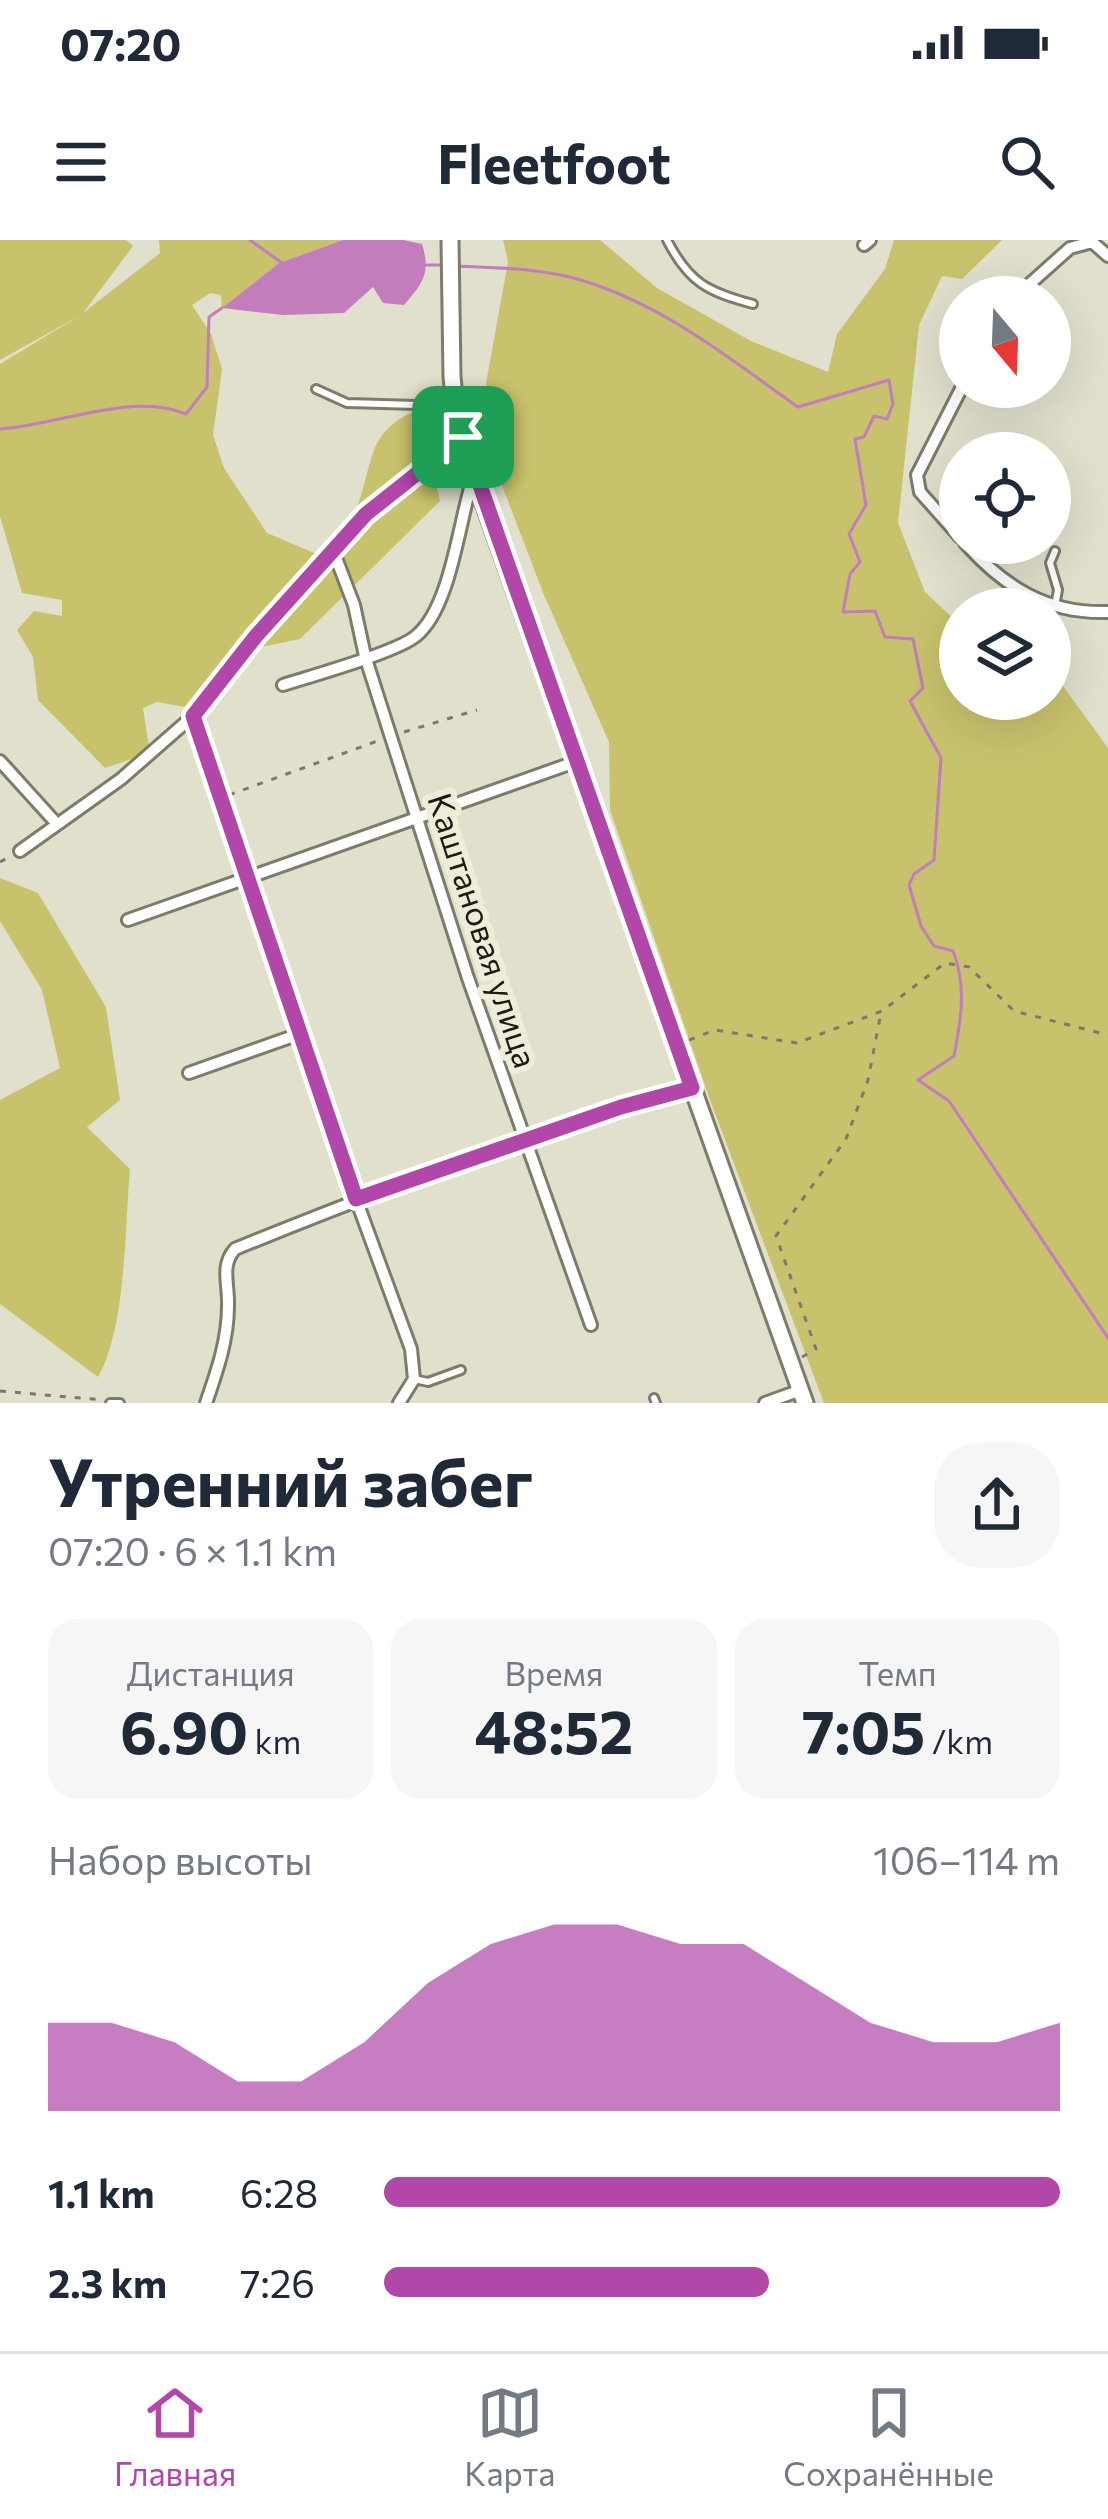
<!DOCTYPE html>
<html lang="ru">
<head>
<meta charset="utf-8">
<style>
  :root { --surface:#fff; --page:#f6f6f7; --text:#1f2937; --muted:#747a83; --line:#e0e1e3; --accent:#b047a9 }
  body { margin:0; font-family:Commissioner,sans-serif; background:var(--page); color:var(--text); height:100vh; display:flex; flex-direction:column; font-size:45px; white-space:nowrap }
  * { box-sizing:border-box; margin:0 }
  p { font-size:39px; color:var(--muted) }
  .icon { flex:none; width:66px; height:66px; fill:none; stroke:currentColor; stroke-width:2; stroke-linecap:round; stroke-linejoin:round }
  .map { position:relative; height:1163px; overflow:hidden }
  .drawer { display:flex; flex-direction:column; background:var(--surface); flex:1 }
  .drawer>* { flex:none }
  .needle { width:78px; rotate:161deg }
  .controls { position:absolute; left:939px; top:36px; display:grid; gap:24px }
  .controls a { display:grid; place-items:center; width:132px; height:132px; border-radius:50%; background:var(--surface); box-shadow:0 12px 48px #0002; font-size:60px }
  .pin { position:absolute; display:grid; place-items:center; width:102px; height:102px; color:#fff; margin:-51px; border-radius:24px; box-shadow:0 6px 18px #0006 }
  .round { display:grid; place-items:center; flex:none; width:126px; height:126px; border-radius:48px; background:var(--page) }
  .head { display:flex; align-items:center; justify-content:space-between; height:204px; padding:0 48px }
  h1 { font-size:66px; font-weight:700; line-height:90px }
  .metrics { display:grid; grid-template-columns:repeat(3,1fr); gap:18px; height:204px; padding:12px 48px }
  .metrics div { display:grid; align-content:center; border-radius:30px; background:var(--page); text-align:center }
  .metrics b { font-size:60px; font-weight:700 }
  .metrics small { font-size:33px; font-weight:400 }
  .metrics p { font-size:33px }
  .chart { height:336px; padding:24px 48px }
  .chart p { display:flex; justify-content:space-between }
  .chart svg { width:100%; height:216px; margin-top:12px; fill:var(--accent); opacity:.7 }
  ul { padding:0 48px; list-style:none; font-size:39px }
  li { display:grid; grid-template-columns:192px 144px 1fr; align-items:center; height:90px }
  li i { height:30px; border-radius:15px; background:var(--accent) }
  .status { display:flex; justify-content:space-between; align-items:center; height:84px; padding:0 60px; background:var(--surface); direction:ltr }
  .status svg { height:33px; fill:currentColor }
  header { display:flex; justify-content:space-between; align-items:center; height:156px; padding:0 48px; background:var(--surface); font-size:54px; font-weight:700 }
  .menu { display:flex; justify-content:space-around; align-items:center; height:168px; border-top:3px solid var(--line); background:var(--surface); font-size:33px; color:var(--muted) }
  .menu a { display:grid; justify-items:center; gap:6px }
  .menu .selected { color:var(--accent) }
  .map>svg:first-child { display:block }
</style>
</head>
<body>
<div class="status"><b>07:20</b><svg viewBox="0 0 49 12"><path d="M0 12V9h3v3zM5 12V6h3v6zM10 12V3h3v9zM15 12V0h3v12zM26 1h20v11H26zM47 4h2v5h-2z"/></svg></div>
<header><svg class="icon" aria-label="menu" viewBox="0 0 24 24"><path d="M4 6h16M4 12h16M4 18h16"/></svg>Fleetfoot<svg class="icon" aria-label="search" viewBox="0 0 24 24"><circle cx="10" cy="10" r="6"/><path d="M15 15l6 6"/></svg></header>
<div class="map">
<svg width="1108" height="1163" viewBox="0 0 1108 1163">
  <rect width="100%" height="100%" fill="#e1e0cd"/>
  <path fill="#c9c26d" d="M 0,0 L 126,0 L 133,6 L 83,73 L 160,13 L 159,0 L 343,0 L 279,23 L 222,68 L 221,55 L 210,53 L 192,65 L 211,94 L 222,129 L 213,195 L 224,228 L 267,293 L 319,315 C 331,302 350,286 356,270 C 375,223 364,191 420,169 L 440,261 L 300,399 L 261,407 L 238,405 L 191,468 L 157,462 L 143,468 L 150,513 L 105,528 L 38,460 L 33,417 L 17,390 L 34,371 L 62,376 L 62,360 L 22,353 L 0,276 L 0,124 L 79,76 L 0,120 Z
    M 503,0 L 600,0 L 657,48 L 751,101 L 828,132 L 837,94 L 885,29 L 894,0 L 1002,0 L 962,39 L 942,36 L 919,85 L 898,283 L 925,352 L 960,385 L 960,459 L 1050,459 L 1050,443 L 1063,446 L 1108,508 L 1108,1163 L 824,1163 L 710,860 L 610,570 L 609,502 L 544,355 L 498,235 L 486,143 L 508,22 Z
    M 0,638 L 38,653 L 106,767 L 120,860 L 87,887 L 130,929 C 125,987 126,1088 98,1137 L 0,1064 L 0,860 L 60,828 L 42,750 L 0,681 Z"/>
  <path fill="#c37cbc" d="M 343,0 L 403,0 L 422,4 C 431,33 423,43 404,65 L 383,63 L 373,47 L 344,73 L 283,75 L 222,68 L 279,23 Z"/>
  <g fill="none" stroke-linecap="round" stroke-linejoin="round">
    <path stroke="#c37cbc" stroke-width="3" d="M 250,0 L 282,23
      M 426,25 L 447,25
      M 456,26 C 499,28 543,28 584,41 C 665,66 730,119 798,167 L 889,140 L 893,164 L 887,179 L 874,176 L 864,197 L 855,199 L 866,265 L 849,294 L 860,322 L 850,334 L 843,372 L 875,371 L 885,397 L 913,399 L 923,448 L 910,461 L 941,518 L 934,620 L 914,634 L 909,645 L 921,686 L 934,706 L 953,711 C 967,746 961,780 954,816 L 918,840 L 949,861 L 1108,1098
      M 0,189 C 56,186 132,151 186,174 L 207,147 L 209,77 L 222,68"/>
    <defs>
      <path id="lane" d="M 667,0 C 689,43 708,52 753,64
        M 316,149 L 347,163 L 452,166
        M 1055,366 L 1058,350 L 1050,323 L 1055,311
        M 414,1139 L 428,1142 L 461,1130
        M 654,1158 L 656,1163
        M 110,1163 L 120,1163"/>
      <path id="street" d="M 864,5 L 870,0
        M 1015,57 L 1070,8 L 1092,2 L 1108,16
        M 960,297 L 920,252 L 917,235 L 962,147
        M 965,303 C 1004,347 1047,374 1108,372
        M 333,310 L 354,365 L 365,416 L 468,738 L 591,1085
        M 283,445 C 311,436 397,412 416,396 C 451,368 459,280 473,238
        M 193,476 L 356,959 L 411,1109 L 414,1139 L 399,1163
        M 0,521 L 57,584
        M 20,611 L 121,539 L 193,476 L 256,396 L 366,274 L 463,197
        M 128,680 L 575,522
        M 189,833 L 302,793
        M 206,1163 C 217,1131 228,1100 228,1066 C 229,1044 220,1026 235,1009 C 384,948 536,891 691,848
        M 765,1163 L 801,1150"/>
      <path id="secondary" d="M 450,0 L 452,137 L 455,166 L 474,235 L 805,1163"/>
    </defs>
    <use href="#lane" stroke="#7d7c6b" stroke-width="12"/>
    <use href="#street" stroke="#7d7c6b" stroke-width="16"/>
    <use href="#secondary" stroke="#7d7c6b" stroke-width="21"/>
    <path stroke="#7a796d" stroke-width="3" stroke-dasharray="6 9" stroke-linecap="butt" d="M 404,492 L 477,470
      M 229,555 L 383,499
      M 0,622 L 13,615
      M 689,800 L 715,790 L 797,803 L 882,771 L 945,723 L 969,727 L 1014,771 L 1108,795
      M 802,1117 L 816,1109 L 776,996 L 846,899 L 868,840 L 881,773
      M 0,1151 L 103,1160"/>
    <use href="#lane" stroke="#fff" stroke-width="6"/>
    <use href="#street" stroke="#fff" stroke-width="10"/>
    <use href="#secondary" stroke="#fff" stroke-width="15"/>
  </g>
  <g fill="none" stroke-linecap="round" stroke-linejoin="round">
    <defs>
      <path id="route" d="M 463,197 L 692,848 L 621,867 L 356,959 L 193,476 L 256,396 L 366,274 Z"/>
    </defs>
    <use href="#route" stroke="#fff" stroke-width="24"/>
    <use href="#route" stroke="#b047a9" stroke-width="15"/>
  </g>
  <g text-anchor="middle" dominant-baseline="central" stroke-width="12" stroke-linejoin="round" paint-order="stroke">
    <g font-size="33" fill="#1b1b14" stroke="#eeedda">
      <text transform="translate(484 690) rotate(72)">Каштановая улица</text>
    </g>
  </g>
</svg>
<div class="controls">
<a><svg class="needle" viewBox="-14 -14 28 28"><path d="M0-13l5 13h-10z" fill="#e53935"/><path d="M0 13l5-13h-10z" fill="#747a83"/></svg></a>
<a><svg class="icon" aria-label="locate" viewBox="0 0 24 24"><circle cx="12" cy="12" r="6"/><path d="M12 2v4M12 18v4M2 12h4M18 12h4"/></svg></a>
<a><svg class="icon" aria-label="layers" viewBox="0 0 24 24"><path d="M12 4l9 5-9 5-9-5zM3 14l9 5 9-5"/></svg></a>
</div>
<div class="pin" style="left:463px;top:197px;background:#1e9e55"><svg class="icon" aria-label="arrive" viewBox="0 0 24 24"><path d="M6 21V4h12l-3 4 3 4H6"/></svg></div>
</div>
<section class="drawer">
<div class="head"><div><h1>Утренний забег</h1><p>07:20 · 6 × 1.1 km</p></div><a class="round"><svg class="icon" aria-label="share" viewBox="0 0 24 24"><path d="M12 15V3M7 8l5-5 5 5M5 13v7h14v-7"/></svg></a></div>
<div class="metrics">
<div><p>Дистанция</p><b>6.90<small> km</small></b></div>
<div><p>Время</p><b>48:52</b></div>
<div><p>Темп</p><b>7:05<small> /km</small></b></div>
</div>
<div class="chart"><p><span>Набор высоты</span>106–114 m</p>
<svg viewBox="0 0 160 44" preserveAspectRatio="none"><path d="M0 44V26L10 26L20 30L30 38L40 38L50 30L60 18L70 10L80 6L90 6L100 10L110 10L120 18L130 26L140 30L150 30L160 26V44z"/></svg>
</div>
<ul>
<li><b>1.1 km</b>6:28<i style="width:100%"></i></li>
<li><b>2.3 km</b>7:26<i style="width:57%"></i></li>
</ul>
</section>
<nav class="menu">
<a class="selected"><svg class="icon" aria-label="home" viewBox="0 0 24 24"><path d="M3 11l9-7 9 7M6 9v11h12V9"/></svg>Главная</a>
<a><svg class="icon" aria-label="map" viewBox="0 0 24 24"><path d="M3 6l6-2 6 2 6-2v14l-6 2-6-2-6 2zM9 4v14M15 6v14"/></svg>Карта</a>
<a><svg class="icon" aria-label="saved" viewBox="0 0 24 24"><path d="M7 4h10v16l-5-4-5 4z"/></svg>Сохранённые</a>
</nav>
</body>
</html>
